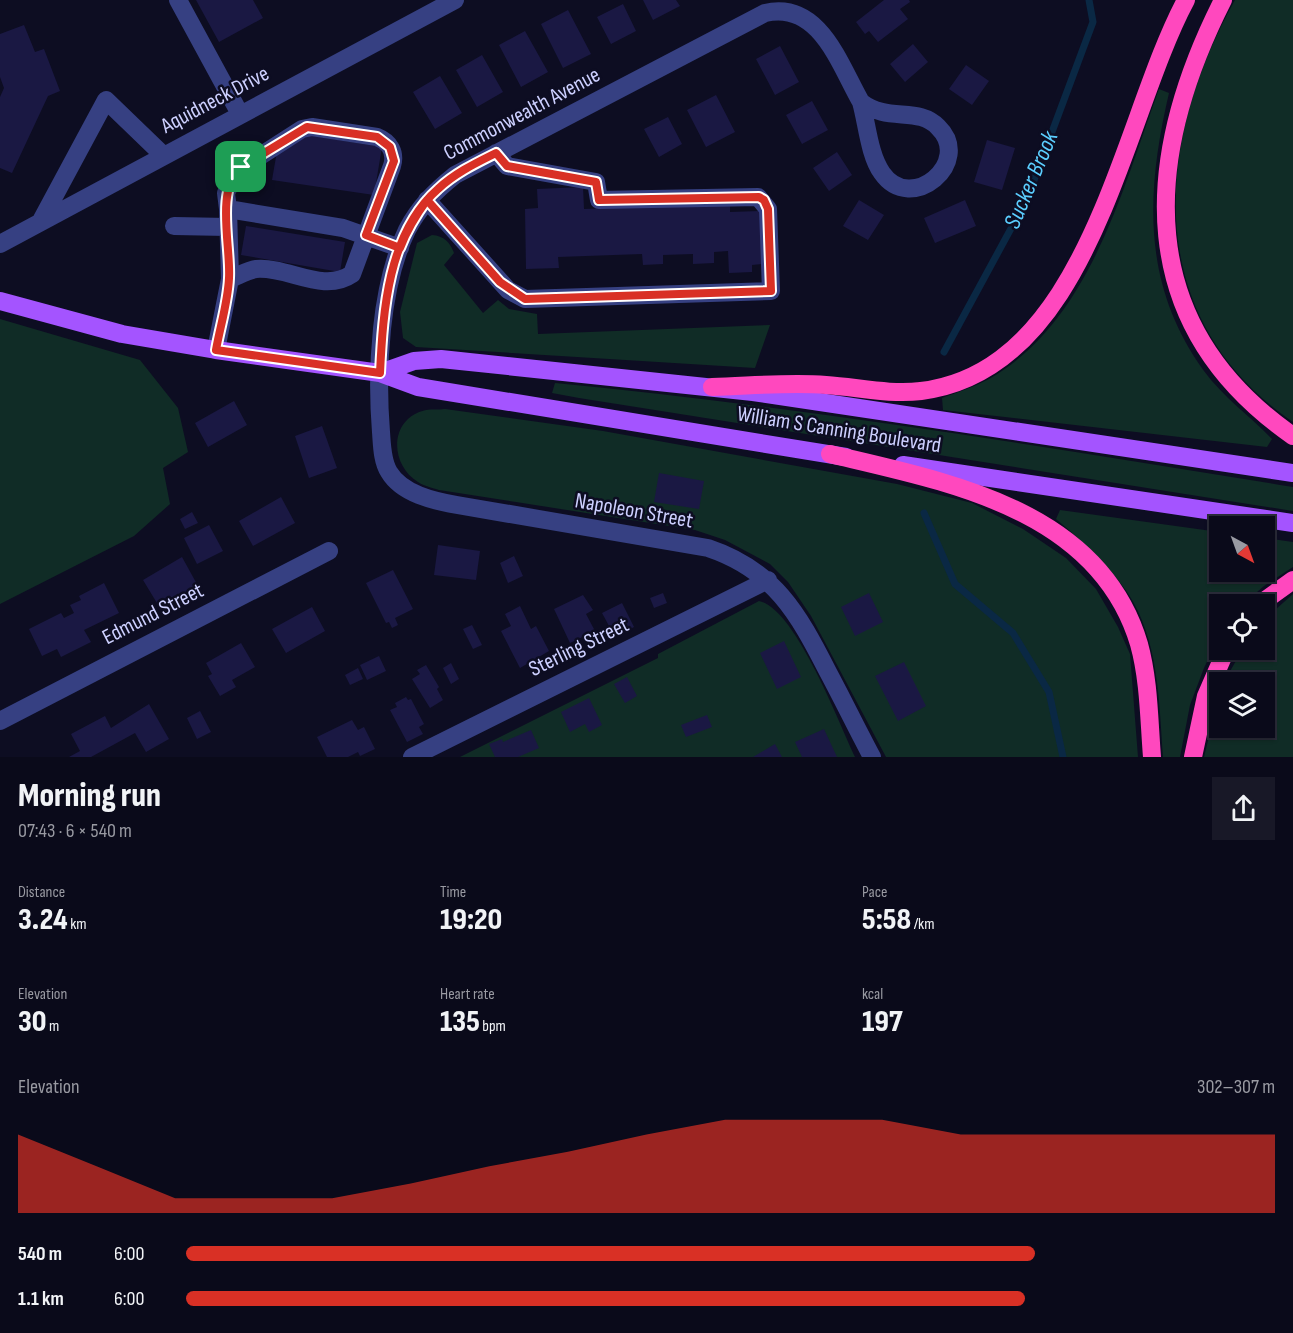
<!DOCTYPE html>
<html lang="en">
<head>
<meta charset="utf-8">
<style>
  :root { --surface:#0a0a1a; --page:#181827; --text:#f1f3f6; --muted:#999aa2; --line:#2a2b39; --accent:#d93025 }
  body { margin:0; font-family:"Sofia Sans Condensed",sans-serif; background:var(--page); color:var(--text); height:100vh; display:flex; flex-direction:column; font-size:22px; white-space:nowrap }
  * { box-sizing:border-box; margin:0 }
  p { font-size:20px; color:var(--muted) }
  .icon { flex:none; width:33px; height:33px; fill:none; stroke:currentColor; stroke-width:2; stroke-linecap:round; stroke-linejoin:round }
  .map { position:relative; height:757px; overflow:hidden }
  .sheet { display:flex; flex-direction:column; background:var(--surface); flex:1 }
  .sheet>* { flex:none }
  .needle { width:39px; rotate:139deg }
  .controls { position:absolute; left:1209px; top:516px; display:grid; gap:12px }
  .controls a { display:grid; place-items:center; width:66px; height:66px; border-radius:0px; background:var(--surface); box-shadow:0 2px 4px #0004,0 0 0 2px var(--line); font-size:30px }
  .pin { position:absolute; display:grid; place-items:center; width:51px; height:51px; color:#fff; margin:-26px; border-radius:12px; box-shadow:0 3px 9px #0006 }
  .round { display:grid; place-items:center; flex:none; width:63px; height:63px; border-radius:0px; background:var(--page) }
  .head { display:flex; align-items:center; justify-content:space-between; height:102px; padding:0 18px }
  h1 { font-size:33px; font-weight:800; line-height:45px }
  .metrics { display:grid; grid-template-columns:repeat(3,1fr); gap:9px; height:102px; padding:6px 18px }
  .metrics div { display:grid; align-content:center }
  .metrics b { font-size:30px; font-weight:800 }
  .metrics small { font-size:16px; font-weight:400 }
  .metrics p { font-size:16px }
  .chart { height:168px; padding:12px 18px }
  .chart p { display:flex; justify-content:space-between }
  .chart svg { width:100%; height:108px; margin-top:6px; fill:var(--accent); opacity:.7 }
  ul { padding:0 18px; list-style:none; font-size:20px }
  li { display:grid; grid-template-columns:96px 72px 1fr; align-items:center; height:45px }
  li i { height:15px; border-radius:8px; background:var(--accent) }
  .map>svg:first-child { display:block }
</style>
</head>
<body>
<div class="map">
<svg width="1293" height="757" viewBox="0 0 1293 757">
  <rect width="100%" height="100%" fill="#0d0d22"/>
  <path fill="#102c26" d="M 1235,0 L 1293,0 L 1293,422 C 1142,319 1153,145 1235,0 Z
    M 1159,89 L 1169,93 C 1146,192 1141,284 1204,371 C 1223,397 1250,416 1272,439 L 1267,447 L 943,410 L 942,398 C 958,392 974,387 989,379 C 1090,321 1122,190 1159,89 Z
    M 432,235 C 444,236 450,242 454,253 L 444,265 L 483,313 L 498,300 L 509,309 L 537,314 L 538,334 L 770,325 L 755,368 L 416,347 L 403,338 L 400,312 L 417,243 Z
    M 0,319 L 140,360 L 178,408 L 188,452 L 163,468 L 170,504 L 134,536 L 0,604 Z
    M 555,383 C 802,407 1048,447 1293,487 L 1293,511 L 579,398 L 552,393 Z
    M 445,409 L 603,431 L 897,484 L 972,503 L 1023,529 L 1066,558 L 1096,589 L 1118,627 L 1130,654 L 1138,757 L 886,757 L 811,616 L 788,582 L 770,564 L 725,540 L 695,530 L 439,490 C 433,488 424,486 418,482 C 389,464 389,418 426,410 C 432,409 439,410 445,409 Z
    M 1060,510 L 1219,532 L 1220,572 L 1264,572 L 1265,538 L 1293,542 L 1293,567 L 1264,586 L 1243,604 L 1220,604 L 1219,636 L 1204,668 L 1190,705 L 1180,757 L 1163,757 C 1159,702 1159,639 1127,592 C 1108,564 1082,541 1056,519 Z
    M 1293,594 L 1293,757 L 1204,757 L 1219,696 L 1220,728 L 1264,728 L 1264,682 L 1224,682 L 1242,650 L 1264,650 L 1265,619 Z
    M 759,601 C 795,608 839,723 855,757 L 460,757 L 658,658 L 658,654 Z"/>
  <g fill="none" stroke-linecap="round" stroke-linejoin="round">
    <path stroke="#0a2844" stroke-width="7" d="M 944,352 L 1027,199 L 1093,22 L 1089,0
      M 924,513 L 955,584 L 1013,633 L 1049,692 L 1063,757"/>
  </g>
  <path fill="#1a1843" d="M 196,0 L 253,0 L 263,18 L 219,42 Z
    M 643,0 L 676,0 L 680,6 L 653,20 Z
    M 884,0 L 909,0 L 910,2 L 900,9 L 908,19 L 878,42 L 869,31 L 865,34 L 856,22 Z
    M 623,4 L 636,31 L 611,44 L 597,17 Z
    M 568,10 L 591,54 L 563,68 L 541,24 Z
    M 24,25 L 35,52 L 44,49 L 60,91 L 48,96 L 12,173 L 0,168 L 0,97 L 4,88 L 0,77 L 0,34 Z
    M 525,31 L 548,72 L 521,87 L 499,45 Z
    M 913,44 L 928,62 L 905,82 L 890,64 Z
    M 780,46 L 799,82 L 775,95 L 756,59 Z
    M 482,55 L 503,92 L 477,107 L 456,70 Z
    M 966,65 L 989,81 L 972,105 L 949,89 Z
    M 440,76 L 462,113 L 435,129 L 413,92 Z
    M 716,95 L 735,132 L 706,147 L 687,110 Z
    M 812,101 L 828,130 L 802,144 L 786,115 Z
    M 668,117 L 682,144 L 659,157 L 644,129 Z
    M 300,134 L 382,147 L 374,195 L 272,180 L 277,151 Z
    M 987,140 L 1015,148 L 1002,190 L 974,182 Z
    M 837,152 L 852,175 L 829,191 L 813,168 Z
    M 583,187 L 584,209 L 730,204 L 730,212 L 760,211 L 762,264 L 752,265 L 752,272 L 729,273 L 728,251 L 714,252 L 714,263 L 693,264 L 693,254 L 663,255 L 663,264 L 643,265 L 642,254 L 558,257 L 559,268 L 526,269 L 525,209 L 538,208 L 537,189 Z
    M 859,200 L 884,215 L 868,240 L 843,226 Z
    M 965,200 L 976,226 L 935,243 L 924,218 Z
    M 246,226 L 345,242 L 340,272 L 241,255 Z
    M 234,401 L 247,425 L 208,447 L 195,423 Z
    M 322,426 L 337,468 L 309,478 L 295,436 Z
    M 659,473 L 704,481 L 699,509 L 654,502 Z
    M 281,497 L 295,523 L 253,546 L 239,521 Z
    M 192,512 L 198,523 L 185,529 L 180,519 Z
    M 209,525 L 223,551 L 197,564 L 184,538 Z
    M 438,545 L 480,551 L 476,580 L 434,575 Z
    M 514,556 L 523,576 L 508,583 L 500,563 Z
    M 182,557 L 198,586 L 160,608 L 143,580 Z
    M 393,570 L 413,609 L 395,618 L 398,625 L 392,628 L 389,622 L 386,623 L 366,583 Z
    M 104,583 L 119,613 L 84,630 L 91,642 L 61,657 L 57,649 L 42,656 L 29,629 L 61,613 L 64,618 L 74,613 L 70,605 L 81,600 L 79,596 Z
    M 663,593 L 667,603 L 654,608 L 650,598 Z
    M 869,593 L 883,622 L 855,636 L 841,607 Z
    M 583,595 L 593,610 L 586,614 L 595,631 L 570,643 L 554,609 Z
    M 622,603 L 634,627 L 615,637 L 602,613 Z
    M 520,606 L 531,629 L 536,626 L 549,651 L 520,668 L 501,631 L 511,626 L 505,614 Z
    M 312,607 L 325,631 L 286,653 L 272,629 Z
    M 472,625 L 482,645 L 473,649 L 463,629 Z
    M 784,641 L 801,677 L 777,689 L 760,653 Z
    M 241,643 L 255,667 L 232,680 L 236,687 L 220,696 L 208,676 L 212,674 L 206,663 Z
    M 379,656 L 386,671 L 367,680 L 360,665 Z
    M 904,662 L 926,706 L 898,721 L 875,676 Z
    M 451,663 L 459,679 L 451,684 L 443,668 Z
    M 426,665 L 439,687 L 437,689 L 443,700 L 430,708 L 412,679 L 420,674 L 417,670 Z
    M 358,668 L 363,679 L 350,685 L 345,675 Z
    M 627,677 L 637,696 L 625,703 L 614,684 Z
    M 406,697 L 408,700 L 411,699 L 424,724 L 419,727 L 423,734 L 407,742 L 390,710 L 397,707 L 395,703 Z
    M 589,698 L 602,725 L 589,732 L 585,724 L 570,732 L 561,712 Z
    M 149,704 L 169,739 L 146,752 L 135,733 L 91,757 L 69,757 L 80,751 L 71,734 L 105,716 L 111,728 Z
    M 200,711 L 211,732 L 197,739 L 187,718 Z
    M 707,715 L 712,727 L 686,737 L 681,725 Z
    M 352,720 L 358,730 L 364,727 L 375,749 L 360,756 L 358,752 L 348,757 L 327,757 L 317,737 Z
    M 824,729 L 837,757 L 802,757 L 795,742 Z
    M 531,730 L 539,748 L 518,757 L 495,757 L 489,744 L 502,739 L 503,742 Z
    M 775,744 L 782,757 L 753,757 Z"/>
  <g fill="none" stroke-linecap="round" stroke-linejoin="round">
    <path stroke="#364082" stroke-width="18" d="M 178,0 L 240,114
      M 861,102 C 840,66 820,0 765,13 L 455,175 C 435,191 419,207 407,230 C 380,286 376,370 381,432 C 382,445 382,461 389,472 C 402,494 434,501 457,505 L 708,548 C 774,570 798,613 828,672 C 843,700 857,729 872,757
      M 861,102 C 888,123 918,106 938,127 C 974,162 911,215 882,173 C 869,155 867,123 861,102 Z
      M 427,200 L 508,290 L 525,299 L 771,291 L 768,209 L 758,197 L 599,200 L 596,182 L 507,166 L 496,153
      M 228,209 L 226,193 L 237,171 L 302,129 L 312,127 L 377,137 C 390,142 396,153 392,166 L 352,274 C 323,294 288,266 256,269 C 248,270 238,276 230,279
      M 42,219 L 106,100 L 163,155
      M 174,226 L 228,227
      M 0,244 L 455,0
      M 216,350 L 230,279 L 228,209 L 343,228 L 400,248
      M 0,721 L 329,551
      M 412,757 L 768,580"/>
    <path stroke="#a454ff" stroke-width="18" d="M 0,301 L 122,334 L 216,350 L 380,373 L 418,387 L 846,457
      M 380,373 L 414,361 L 441,359 L 753,392 L 1293,473
      M 903,465 L 1293,523"/>
    <path stroke="#ff48be" stroke-width="18" d="M 1223,0 C 1142,160 1132,324 1293,436
      M 712,387 C 750,386 788,382 826,385 C 857,387 890,395 921,391 C 1090,370 1121,121 1186,0
      M 830,454 C 948,482 1099,509 1139,644 C 1149,680 1149,720 1152,757
      M 1260,604 L 1293,580
      M 1193,757 L 1206,696 L 1226,650"/>
  </g>
  <g fill="none" stroke-linecap="round" stroke-linejoin="round">
    <defs>
      <path id="route" d="M 241,167 C 215,189 231,247 229,278 C 228,302 220,327 216,350 L 380,373 C 383,311 388,233 438,189 C 455,173 476,163 496,153 L 507,166 L 596,182 L 599,200 L 759,197 L 764,200 L 768,209 L 771,291 L 525,299 L 500,282 L 427,200 C 416,215 407,230 400,248 L 366,235 L 394,161 L 390,147 L 377,137 L 307,127 L 241,167"/>
    </defs>
    <use href="#route" stroke="#fff" stroke-width="12"/>
    <use href="#route" stroke="#d93025" stroke-width="8"/>
  </g>
  <g text-anchor="middle" dominant-baseline="central" stroke-width="5" stroke-linejoin="round" paint-order="stroke">
    <g font-size="22" fill="#cdd0ff" stroke="#0d0d22">
      <text transform="translate(215 100) rotate(-28)">Aquidneck Drive</text>
      <text transform="translate(522 114) rotate(-28)">Commonwealth Avenue</text>
      <text transform="translate(839 430) rotate(9)">William S Canning Boulevard</text>
      <text transform="translate(634 511) rotate(10)">Napoleon Street</text>
      <text transform="translate(153 614) rotate(-27)">Edmund Street</text>
      <text transform="translate(579 647) rotate(-26)">Sterling Street</text>
    </g>
    <g font-size="24" font-style="italic" fill="#5bceff" stroke="#0d0d22">
      <text transform="translate(1031 180) rotate(-67)">Sucker Brook</text>
    </g>
  </g>
</svg>
<div class="controls">
<a><svg class="needle" viewBox="-14 -14 28 28"><path d="M0-13l5 13h-10z" fill="#e53935"/><path d="M0 13l5-13h-10z" fill="#999aa2"/></svg></a>
<a><svg class="icon" aria-label="locate" viewBox="0 0 24 24"><circle cx="12" cy="12" r="6"/><path d="M12 2v4M12 18v4M2 12h4M18 12h4"/></svg></a>
<a><svg class="icon" aria-label="layers" viewBox="0 0 24 24"><path d="M12 4l9 5-9 5-9-5zM3 14l9 5 9-5"/></svg></a>
</div>
<div class="pin" style="left:241px;top:167px;background:#1e9e55"><svg class="icon" aria-label="arrive" viewBox="0 0 24 24"><path d="M6 21V4h12l-3 4 3 4H6"/></svg></div>
</div>
<section class="sheet">
<div class="head"><div><h1>Morning run</h1><p>07:43 · 6 × 540 m</p></div><a class="round"><svg class="icon" aria-label="share" viewBox="0 0 24 24"><path d="M12 15V3M7 8l5-5 5 5M5 13v7h14v-7"/></svg></a></div>
<div class="metrics">
<div><p>Distance</p><b>3.24<small> km</small></b></div>
<div><p>Time</p><b>19:20</b></div>
<div><p>Pace</p><b>5:58<small> /km</small></b></div>
</div>
<div class="metrics">
<div><p>Elevation</p><b>30<small> m</small></b></div>
<div><p>Heart rate</p><b>135<small> bpm</small></b></div>
<div><p>kcal</p><b>197</b></div>
</div>
<div class="chart"><p><span>Elevation</span>302–307 m</p>
<svg viewBox="0 0 160 44" preserveAspectRatio="none"><path d="M0 44V12L10 25L20 38L30 38L40 38L50 32L60 25L70 19L80 12L90 6L100 6L110 6L120 12L130 12L140 12L150 12L160 12V44z"/></svg>
</div>
<ul>
<li><b>540 m</b>6:00<i style="width:78%"></i></li>
<li><b>1.1 km</b>6:00<i style="width:77%"></i></li>
</ul>
</section>
</body>
</html>
